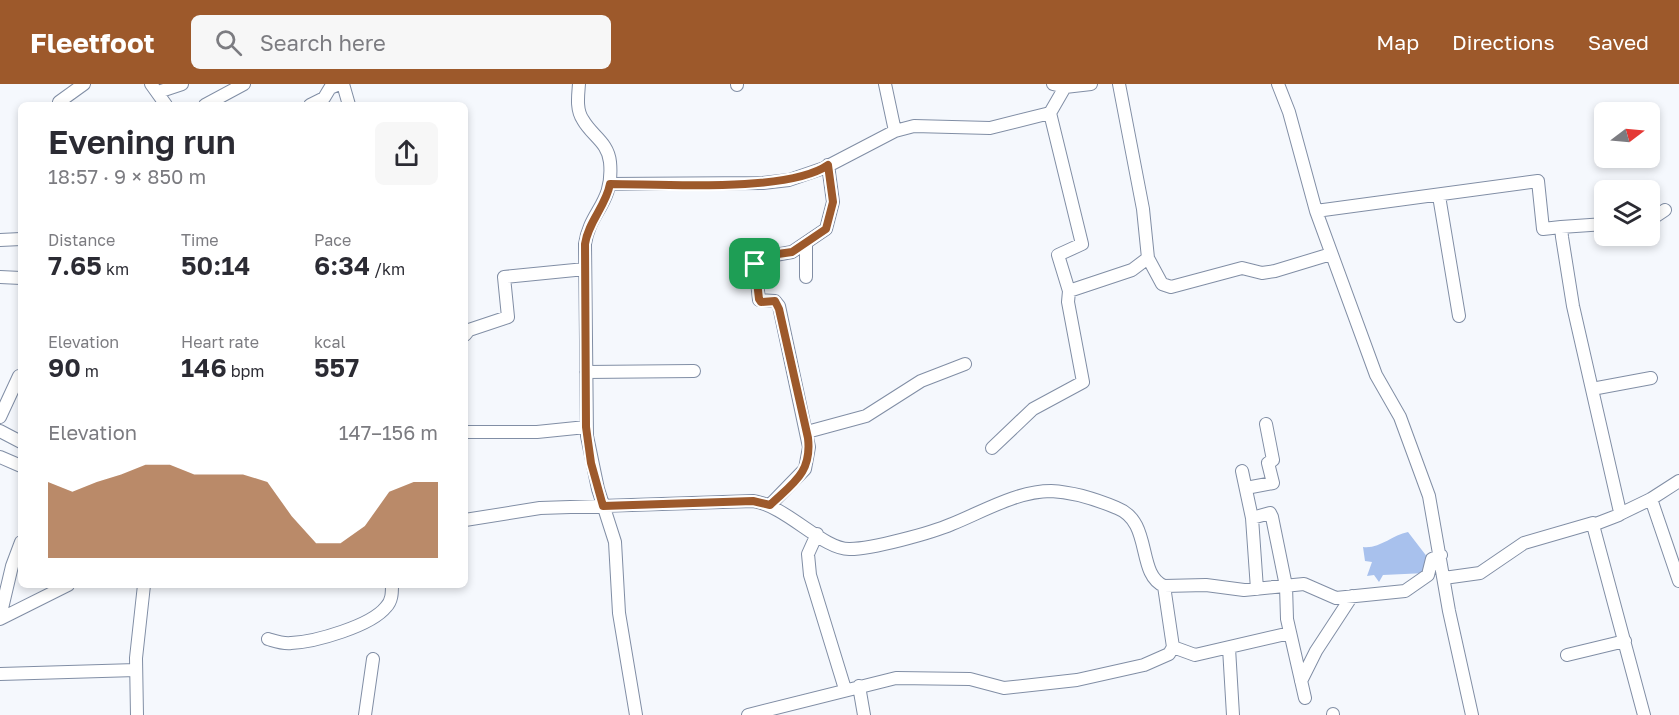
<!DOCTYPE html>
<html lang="en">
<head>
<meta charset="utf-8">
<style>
  :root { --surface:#fff; --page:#f7f7f7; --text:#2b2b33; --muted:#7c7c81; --accent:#9d592b }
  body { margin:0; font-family:"Golos Text",sans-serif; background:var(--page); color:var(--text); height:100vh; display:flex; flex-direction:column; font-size:22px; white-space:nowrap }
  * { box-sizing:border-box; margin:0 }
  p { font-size:20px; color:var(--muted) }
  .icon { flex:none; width:33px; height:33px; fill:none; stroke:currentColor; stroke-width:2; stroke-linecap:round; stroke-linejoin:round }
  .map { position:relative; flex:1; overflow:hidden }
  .drawer { position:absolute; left:18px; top:18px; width:450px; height:486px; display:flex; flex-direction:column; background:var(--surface); border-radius:9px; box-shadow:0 3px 9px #0003 }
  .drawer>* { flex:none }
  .needle { width:39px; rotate:74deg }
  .controls { position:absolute; left:1594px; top:18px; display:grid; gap:12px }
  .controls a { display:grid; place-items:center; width:66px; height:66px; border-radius:9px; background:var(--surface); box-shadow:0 3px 9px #0003; font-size:30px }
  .pin { position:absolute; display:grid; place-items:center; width:51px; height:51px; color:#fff; margin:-26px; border-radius:12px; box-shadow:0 3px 9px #0006 }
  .round { display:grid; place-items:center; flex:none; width:63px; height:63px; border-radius:9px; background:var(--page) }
  .headline { display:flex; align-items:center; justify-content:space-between; height:102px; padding:0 30px }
  h1 { font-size:33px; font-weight:600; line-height:45px }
  .stats { display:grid; grid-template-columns:repeat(3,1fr); gap:9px; height:102px; padding:6px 30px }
  .stats div { display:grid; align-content:center }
  .stats b { font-size:26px; font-weight:600 }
  .stats small { font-size:16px; font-weight:400 }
  .stats p { font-size:16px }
  .chart { height:168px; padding:12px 30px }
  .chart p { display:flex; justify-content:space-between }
  .chart svg { width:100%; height:108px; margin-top:6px; fill:var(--accent); opacity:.7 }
  header { display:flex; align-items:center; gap:36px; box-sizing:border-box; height:84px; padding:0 30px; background:var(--accent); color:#fff }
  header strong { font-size:28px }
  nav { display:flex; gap:33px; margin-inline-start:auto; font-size:21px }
  .search { width:420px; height:54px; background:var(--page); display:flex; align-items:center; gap:15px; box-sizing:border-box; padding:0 21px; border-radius:9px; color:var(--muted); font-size:22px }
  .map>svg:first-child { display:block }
</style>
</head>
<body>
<header>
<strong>Fleetfoot</strong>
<div class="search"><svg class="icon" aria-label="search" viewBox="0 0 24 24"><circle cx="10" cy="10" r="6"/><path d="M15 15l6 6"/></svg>Search here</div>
<nav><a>Map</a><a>Directions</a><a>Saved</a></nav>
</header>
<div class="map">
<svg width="1679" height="631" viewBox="0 0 1679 631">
  <rect width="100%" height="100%" fill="#f5f8fd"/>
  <path fill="#a8c1ed" d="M 1408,448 L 1428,474 L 1426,489 L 1383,491 L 1379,498 L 1374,491 L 1367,492 L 1372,478 L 1365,477 L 1363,463 C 1380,465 1392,451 1408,448 Z"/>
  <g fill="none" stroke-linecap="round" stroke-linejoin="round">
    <defs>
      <path id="minor" d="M 151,0 L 166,21
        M 343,0 L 349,21
        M 579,0 C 578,12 576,26 583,36 C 592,52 608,58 610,78 C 614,120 590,126 585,160 L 587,352 L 598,405 L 615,458 L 619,529 L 636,631
        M 737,0 L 737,1
        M 885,0 L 895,47
        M 1053,0 L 1065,3 L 1091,0
        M 1278,0 L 1289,28 L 1316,127 L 1376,291 L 1400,333 L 1429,412 L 1449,527 L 1472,631
        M 158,8 L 182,0
        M 59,18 L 84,0
        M 205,21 L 244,0
        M 310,21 L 324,14 L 330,4 L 339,0
        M 1050,29 L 1082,160 L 1058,171 L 1069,207
        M 610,100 L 763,99 L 789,96 L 824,84 L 895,47 L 914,42 L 990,44 L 1050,29 L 1065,3
        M 1439,112 L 1459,232
        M 1316,127 L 1538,97 L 1543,145 L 1561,143
        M 1650,136 L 1665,126
        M 1605,140 L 1561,143 L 1562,153 L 1573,222 L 1620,428 L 1619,431 L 1593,441 L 1644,631
        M 0,156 L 21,155
        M 806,160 L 806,193
        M 1148,174 L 1162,200 L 1171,203 L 1242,184 L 1262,189 L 1275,187 L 1331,170
        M 0,193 L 21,194
        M 465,251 L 469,246 L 508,233 L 504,193 L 585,185
        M 586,288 L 694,287
        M 1592,305 L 1651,294
        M 0,333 L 19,292
        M 0,347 L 21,358
        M 465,348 L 537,348 L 586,343
        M 807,348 L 866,332 L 921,297 L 965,280
        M 992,364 L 1033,325 L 1083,298 L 1068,218 L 1069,207 L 1132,186 L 1148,174 L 1143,125 L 1119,0
        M 0,373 L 21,382
        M 1242,387 L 1252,434 L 1257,505
        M 1246,404 L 1273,399 L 1268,379 L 1273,376 L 1266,340
        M 1651,415 L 1679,497
        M 770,421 L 805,385 L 809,363 L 779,222 L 775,217 L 759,216 L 755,180 L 764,173 L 792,168 L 826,145 L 833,118 L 828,81
        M 1620,430 L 1651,415 L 1679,397
        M 1252,434 L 1270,429 L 1272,433 L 1286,502 L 1287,535 L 1305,614
        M 465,436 L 540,424 L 753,417 C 787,422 823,466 850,465 C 872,465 931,449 952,440 C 982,428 1017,407 1051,407 C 1072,408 1098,416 1117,424 C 1153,438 1136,490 1164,502 L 1206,501 L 1244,506 L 1304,500 L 1336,514 L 1405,507 L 1428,491 L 1432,475 L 1441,471
        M 817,450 L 808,470 L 810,491 L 845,605
        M 1444,494 L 1480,489 L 1524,459 L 1593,439
        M 0,533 L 12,482 L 21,458
        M 0,535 L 68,501
        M 268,555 C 275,557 283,560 291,559 C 315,558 371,542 386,523 C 392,517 392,509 392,501
        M 1173,563 L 1195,571 L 1290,549
        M 1229,564 L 1233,631
        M 1567,571 L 1625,557
        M 0,590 L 136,586
        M 1301,597 L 1316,567 L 1352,512
        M 859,602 L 864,631
        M 1333,630 L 1333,631
        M 137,631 L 136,574 L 144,501
        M 365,631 L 373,575
        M 748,631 L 896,594 L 970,595 L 1004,604 L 1077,596 L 1144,581 L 1169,570 L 1173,563 L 1164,502"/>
    </defs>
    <use href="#minor" stroke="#818ea5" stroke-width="14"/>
    <use href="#minor" stroke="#fff" stroke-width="12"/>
  </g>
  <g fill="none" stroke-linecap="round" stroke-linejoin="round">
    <defs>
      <path id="route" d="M 828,81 L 833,118 L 826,145 L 792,168 L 764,172 L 755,180 L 759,215 L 761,218 L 775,217 L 779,225 L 808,354 C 812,389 793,399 770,421 L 753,417 L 603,422 L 591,379 L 586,343 L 585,160 C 588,138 606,122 610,100 C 661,100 788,109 828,81 Z"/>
    </defs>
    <use href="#route" stroke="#fff" stroke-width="12"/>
    <use href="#route" stroke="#9d592b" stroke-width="8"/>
  </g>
</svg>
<div class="controls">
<a><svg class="needle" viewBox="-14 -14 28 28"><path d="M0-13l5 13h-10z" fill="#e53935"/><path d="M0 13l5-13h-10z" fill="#7c7c81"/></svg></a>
<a><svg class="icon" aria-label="layers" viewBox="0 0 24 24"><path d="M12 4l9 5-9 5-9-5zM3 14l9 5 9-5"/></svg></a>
</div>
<div class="pin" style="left:755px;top:180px;background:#1e9e55"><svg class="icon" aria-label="arrive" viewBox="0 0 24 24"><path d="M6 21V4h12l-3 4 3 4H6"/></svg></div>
<section class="drawer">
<div class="headline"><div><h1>Evening run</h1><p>18:57 · 9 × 850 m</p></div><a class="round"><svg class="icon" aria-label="share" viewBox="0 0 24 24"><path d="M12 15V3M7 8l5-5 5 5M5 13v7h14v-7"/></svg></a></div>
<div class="stats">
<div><p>Distance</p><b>7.65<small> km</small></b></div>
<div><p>Time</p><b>50:14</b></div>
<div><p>Pace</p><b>6:34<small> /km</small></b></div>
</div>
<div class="stats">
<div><p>Elevation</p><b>90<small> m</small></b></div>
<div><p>Heart rate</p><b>146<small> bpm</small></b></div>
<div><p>kcal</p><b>557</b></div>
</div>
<div class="chart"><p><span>Elevation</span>147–156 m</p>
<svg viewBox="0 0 160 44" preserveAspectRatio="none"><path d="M0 44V13L10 17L20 13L30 10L40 6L50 6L60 10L70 10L80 10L90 13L100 27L110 38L120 38L130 31L140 17L150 13L160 13V44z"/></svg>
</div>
</section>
</div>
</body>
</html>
